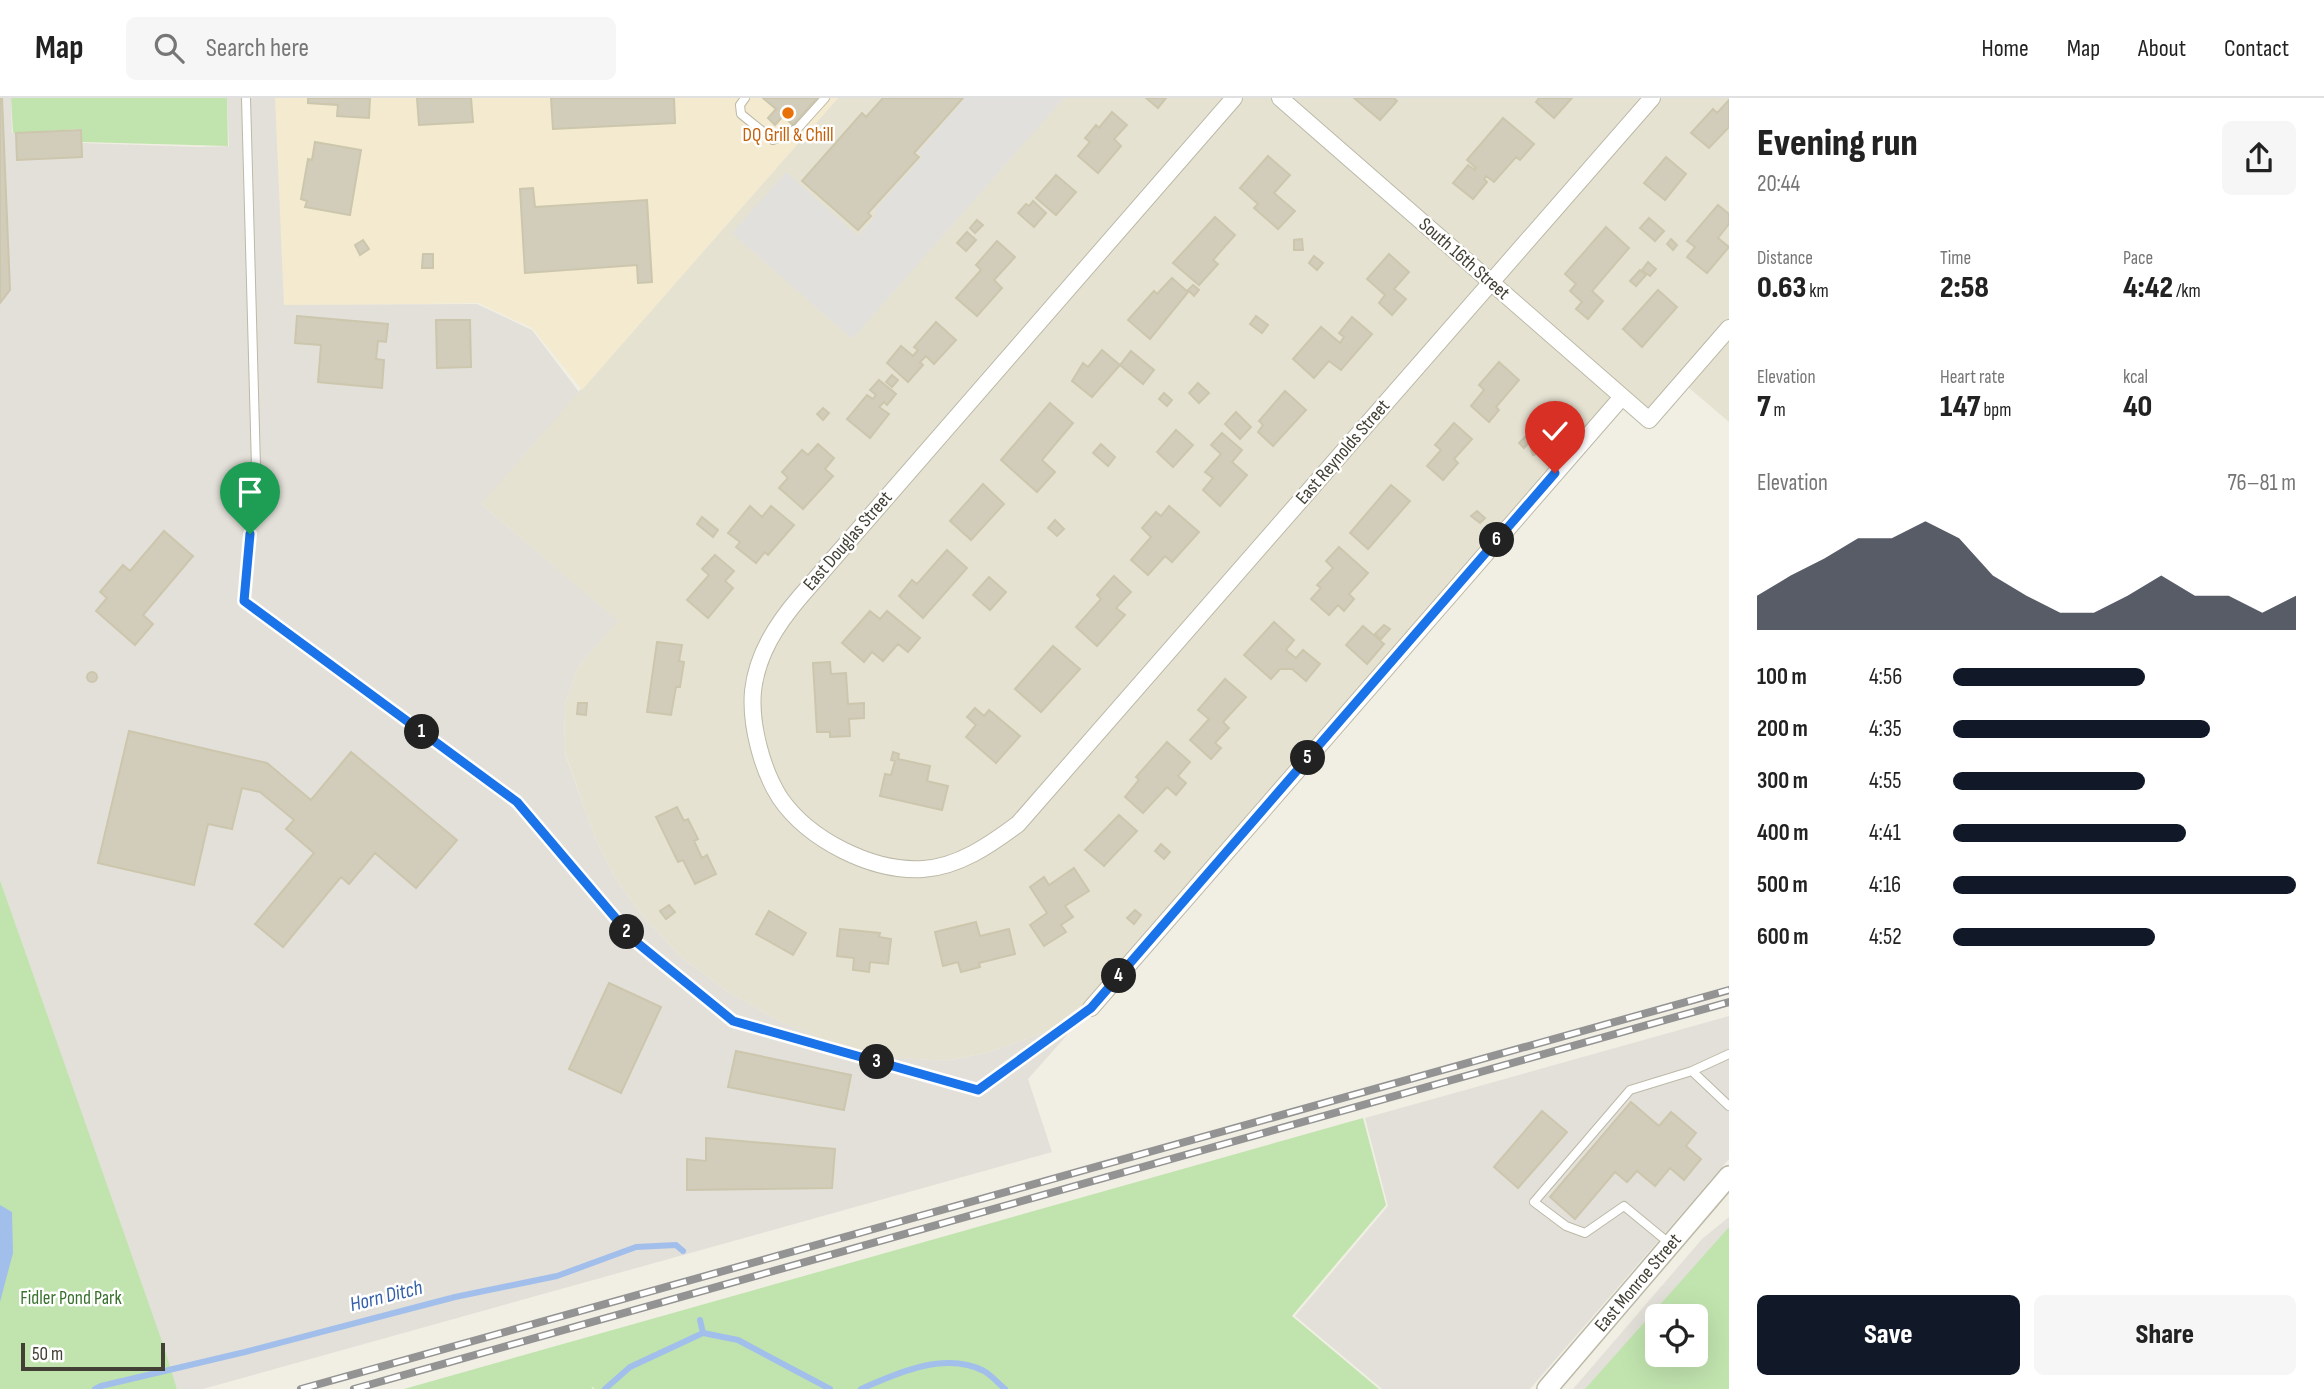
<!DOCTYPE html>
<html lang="en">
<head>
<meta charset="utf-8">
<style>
  :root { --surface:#fff; --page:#f6f6f6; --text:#222; --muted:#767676; --line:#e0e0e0; --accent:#111827 }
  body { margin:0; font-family:"Sofia Sans Condensed",sans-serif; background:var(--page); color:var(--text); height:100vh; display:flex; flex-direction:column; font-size:26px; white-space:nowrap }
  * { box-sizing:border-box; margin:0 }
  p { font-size:23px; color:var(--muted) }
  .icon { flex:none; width:38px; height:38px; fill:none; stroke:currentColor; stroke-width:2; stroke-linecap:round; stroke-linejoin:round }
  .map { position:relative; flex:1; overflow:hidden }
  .side { display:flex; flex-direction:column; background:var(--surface); width:595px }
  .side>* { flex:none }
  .fabs { position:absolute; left:1645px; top:1206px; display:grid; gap:14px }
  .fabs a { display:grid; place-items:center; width:63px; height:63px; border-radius:10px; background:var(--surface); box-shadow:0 7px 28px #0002; font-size:35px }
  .scale { position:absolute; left:21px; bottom:18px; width:144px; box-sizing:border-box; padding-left:7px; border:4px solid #424034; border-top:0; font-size:19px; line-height:24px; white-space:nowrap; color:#424034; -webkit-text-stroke:5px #fff; paint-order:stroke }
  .pin { position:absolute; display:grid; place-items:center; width:60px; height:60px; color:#fff; margin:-72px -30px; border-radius:50% 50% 50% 0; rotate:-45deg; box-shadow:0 0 7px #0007 }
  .pin .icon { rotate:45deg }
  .km { position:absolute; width:35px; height:35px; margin:-18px; border-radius:50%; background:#222; color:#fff; font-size:19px; line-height:35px; text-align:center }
  .round { display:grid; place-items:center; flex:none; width:74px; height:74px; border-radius:10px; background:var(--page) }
  .overview { display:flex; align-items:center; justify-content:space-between; height:119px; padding:0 28px }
  h1 { font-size:38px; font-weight:800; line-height:52px }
  .stats { display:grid; grid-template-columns:repeat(3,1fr); gap:10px; height:119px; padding:7px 28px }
  .stats div { display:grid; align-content:center }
  .stats b { font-size:30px; font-weight:800 }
  .stats small { font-size:19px; font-weight:400 }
  .stats p { font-size:19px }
  .chart { height:196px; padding:14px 28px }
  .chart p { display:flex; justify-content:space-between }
  .chart svg { width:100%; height:126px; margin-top:7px; fill:var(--accent); opacity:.7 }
  .primary-button { display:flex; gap:14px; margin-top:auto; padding:14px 28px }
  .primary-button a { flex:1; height:80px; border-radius:10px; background:var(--accent); color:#fff; font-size:28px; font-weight:800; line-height:80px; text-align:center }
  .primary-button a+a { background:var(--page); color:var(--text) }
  ul { padding:0 28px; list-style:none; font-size:23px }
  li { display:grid; grid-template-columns:112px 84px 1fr; align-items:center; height:52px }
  li i { height:18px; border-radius:9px; background:var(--accent) }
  header { display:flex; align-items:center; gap:42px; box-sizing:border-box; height:98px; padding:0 35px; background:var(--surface); border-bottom:2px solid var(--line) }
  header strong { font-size:33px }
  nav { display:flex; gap:38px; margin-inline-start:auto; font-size:24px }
  .search { width:490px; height:63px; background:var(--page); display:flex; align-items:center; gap:18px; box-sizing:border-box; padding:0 24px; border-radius:10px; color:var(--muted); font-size:26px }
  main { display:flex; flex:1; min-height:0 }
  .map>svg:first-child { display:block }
</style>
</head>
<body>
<header>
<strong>Map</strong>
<div class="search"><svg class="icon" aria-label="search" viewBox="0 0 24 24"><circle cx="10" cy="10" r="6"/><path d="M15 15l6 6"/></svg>Search here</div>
<nav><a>Home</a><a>Map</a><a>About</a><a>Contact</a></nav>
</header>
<main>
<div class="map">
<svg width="1729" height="1291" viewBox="0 0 1729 1291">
  <rect width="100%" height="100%" fill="#f1efe4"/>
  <path fill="#e5e2d2" d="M 838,0 L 1729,0 L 1729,324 L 1682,284 L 1649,322 L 1622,299 L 1091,910 L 1060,928 L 1024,942 L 986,955 L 944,963 L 888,959 L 830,945 L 779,923 L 728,894 L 681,859 L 640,815 L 614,778 L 595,740 L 564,652 L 565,605 L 579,567 L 617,523 L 480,405 Z"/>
  <path fill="#f3eacf" d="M 274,0 L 838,0 L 582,292 L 532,230 L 478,205 L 284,208 Z"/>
  <path fill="#e3e0d9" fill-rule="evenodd" d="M 0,0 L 11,0 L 12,35 L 81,32 L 82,45 L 200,49 L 229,48 L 227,0 L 275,0 L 284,207 L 477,206 L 532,232 L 579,294 L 481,406 L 618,523 L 579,567 L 565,605 L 564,653 L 595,740 L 614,778 L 640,815 L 681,859 L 728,894 L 779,923 L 830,945 L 888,959 L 945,963 L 986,955 L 1024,942 L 1060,928 L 1091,910 L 1028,981 L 1052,1054 L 203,1291 L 177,1291 L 0,782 Z
    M 1729,918 L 1729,1061 L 1530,1291 L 1382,1291 L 1295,1218 L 1388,1108 L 1365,1020 Z
    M 1729,1119 L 1729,1291 L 1573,1291 L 1702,1141 ZM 1657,1218 L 1696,1218 L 1696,1256 L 1657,1256 Z"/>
  <path fill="#c1e4ae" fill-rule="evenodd" d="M 11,0 L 227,0 L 228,48 L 82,44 L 82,31 L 13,35 Z
    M 0,782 L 164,1249 L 177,1291 L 0,1291 Z
    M 1363,1020 L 1386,1107 L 1292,1218 L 1379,1291 L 595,1291 L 591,1288 L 593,1291 L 404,1291 Z
    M 1729,1129 L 1729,1291 L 1585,1291 ZM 1657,1218 L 1696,1218 L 1696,1256 L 1657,1256 Z"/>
  <path fill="#e2e0dc" d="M 965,0 L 1064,0 L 852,241 L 732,135 L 786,74 L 858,138 L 877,116 L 874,113 L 922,59 L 918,54 Z"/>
  <path fill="#a2bfec" d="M 0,1107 L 12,1114 L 13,1155 L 0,1204 Z"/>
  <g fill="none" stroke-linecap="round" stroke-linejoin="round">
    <path stroke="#a2bfec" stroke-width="6" d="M 700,1222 L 703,1235
      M 95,1291 L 101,1288 L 245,1254 L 455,1199 L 557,1178 L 636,1149 L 676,1147 L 683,1153
      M 605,1291 L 630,1269 L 703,1235 L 738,1242 L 830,1291
      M 861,1291 C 897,1275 945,1253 984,1273 C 991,1277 998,1285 1005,1291"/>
  </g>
  <path fill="#d2cdba" stroke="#ccc6ad" stroke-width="2" d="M 0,0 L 2,0 L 10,192 L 0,205 Z
    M 308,0 L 370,0 L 369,20 L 337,18 L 338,7 L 308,5 Z
    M 417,0 L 471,0 L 473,24 L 419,27 Z
    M 551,0 L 674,0 L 675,25 L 553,31 Z
    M 763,0 L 817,0 L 793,27 L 783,18 L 775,27 L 768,20 L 776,11 Z
    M 883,0 L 963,0 L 914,55 L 919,59 L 868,115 L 871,118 L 858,132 L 802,83 L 862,15 L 866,19 Z
    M 1146,0 L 1166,0 L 1158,10 Z
    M 1354,0 L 1394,0 L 1397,3 L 1380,22 Z
    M 1539,0 L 1572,0 L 1554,20 L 1536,4 Z
    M 1729,2 L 1729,29 L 1709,50 L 1691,35 L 1713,11 L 1717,15 Z
    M 1112,14 L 1127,27 L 1114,41 L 1121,48 L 1098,75 L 1078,58 L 1090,44 L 1085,40 L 1096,27 L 1099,30 Z
    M 1503,20 L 1534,46 L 1520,62 L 1516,59 L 1494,84 L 1486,78 L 1484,81 L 1487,84 L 1473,101 L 1453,85 L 1468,67 L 1475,72 L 1476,70 L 1467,62 Z
    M 81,32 L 82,59 L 17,62 L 16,35 Z
    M 315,44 L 361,52 L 350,117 L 305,109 L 307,103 L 301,101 L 308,61 L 312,62 Z
    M 1268,58 L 1290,77 L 1274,95 L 1295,113 L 1278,131 L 1254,110 L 1258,106 L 1240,90 Z
    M 1666,59 L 1686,76 L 1665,102 L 1644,85 Z
    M 1056,77 L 1076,94 L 1056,117 L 1036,100 Z
    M 533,90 L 535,109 L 647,102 L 652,184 L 638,185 L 637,167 L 525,175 L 520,91 Z
    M 1033,103 L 1046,115 L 1034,129 L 1018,115 L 1026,106 L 1029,108 Z
    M 1718,107 L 1729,116 L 1729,126 L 1718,140 L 1729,149 L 1707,175 L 1687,159 L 1695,149 L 1687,143 Z
    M 1215,119 L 1235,137 L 1213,162 L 1218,166 L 1199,187 L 1173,165 Z
    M 1649,120 L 1664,133 L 1655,143 L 1640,130 Z
    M 977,122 L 983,127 L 975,135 L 970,130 Z
    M 1606,129 L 1629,150 L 1592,193 L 1603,203 L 1588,221 L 1576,211 L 1582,204 L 1570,193 L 1576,186 L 1565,176 Z
    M 967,134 L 976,142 L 966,153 L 957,145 Z
    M 1302,141 L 1303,152 L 1294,152 L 1294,142 Z
    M 1671,141 L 1677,147 L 1673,152 L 1667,146 Z
    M 363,142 L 369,151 L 360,157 L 355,147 Z
    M 997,143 L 1015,159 L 994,182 L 1002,190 L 977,218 L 956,200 L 981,172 L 976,167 Z
    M 423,156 L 433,156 L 433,170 L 422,170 Z
    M 1389,156 L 1409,174 L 1394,191 L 1406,201 L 1392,217 L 1379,205 L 1385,197 L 1367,181 Z
    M 1314,158 L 1323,165 L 1317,172 L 1309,165 Z
    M 1648,164 L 1656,171 L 1650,178 L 1642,172 Z
    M 1640,172 L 1646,177 L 1636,188 L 1630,183 Z
    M 1172,180 L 1188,194 L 1150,241 L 1128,222 L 1154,193 L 1157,196 Z
    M 1193,187 L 1199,192 L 1194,198 L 1188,192 Z
    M 1658,192 L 1677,209 L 1642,249 L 1623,231 Z
    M 297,218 L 388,226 L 386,244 L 378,243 L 376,261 L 384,262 L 382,290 L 318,284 L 321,247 L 295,245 Z
    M 1256,218 L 1268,227 L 1262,235 L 1250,226 Z
    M 1352,219 L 1372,236 L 1341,272 L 1329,263 L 1314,280 L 1293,261 L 1321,229 L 1340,245 L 1344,239 L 1339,235 Z
    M 436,222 L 470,222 L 471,269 L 437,270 Z
    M 936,224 L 956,242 L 934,266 L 926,258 L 920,264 L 923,267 L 908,284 L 887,265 L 901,248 L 913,258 L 918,252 L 914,249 Z
    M 1102,252 L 1120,267 L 1092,299 L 1072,283 L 1083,265 L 1088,269 Z
    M 1131,253 L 1154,272 L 1143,286 L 1120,267 Z
    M 1499,264 L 1519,282 L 1496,309 L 1499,312 L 1489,324 L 1471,308 L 1484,292 L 1479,287 Z
    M 892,277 L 898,282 L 892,289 L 886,284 Z
    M 879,282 L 896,296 L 887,307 L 884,304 L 879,309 L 889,316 L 870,340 L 847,321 L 867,297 L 873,301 L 876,297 L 870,292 Z
    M 1198,285 L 1209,295 L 1199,305 L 1189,295 Z
    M 1285,293 L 1306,312 L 1273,348 L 1258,334 L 1263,327 L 1259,323 Z
    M 1164,295 L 1172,302 L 1167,308 L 1159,301 Z
    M 1050,305 L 1073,325 L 1042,362 L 1055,374 L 1037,394 L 1001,362 Z
    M 823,310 L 829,315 L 823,322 L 817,316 Z
    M 1236,314 L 1251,329 L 1240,341 L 1225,326 Z
    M 1454,325 L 1472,341 L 1454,361 L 1458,365 L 1443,382 L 1427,368 L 1441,352 L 1435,347 Z
    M 1176,332 L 1193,347 L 1173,369 L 1157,354 Z
    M 1222,335 L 1242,352 L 1232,364 L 1247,377 L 1220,408 L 1203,392 L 1213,380 L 1205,374 L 1221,356 L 1211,347 Z
    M 1526,338 L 1531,342 L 1524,350 L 1519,345 Z
    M 818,346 L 834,360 L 825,371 L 833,378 L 803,411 L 779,390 L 788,380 L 782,374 L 802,352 L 808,357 Z
    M 1101,346 L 1115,359 L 1108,368 L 1093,355 Z
    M 1542,348 L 1543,354 L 1533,357 L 1531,352 Z
    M 983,386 L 1004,406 L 971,442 L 950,423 Z
    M 1391,387 L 1410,403 L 1368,451 L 1350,435 Z
    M 750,408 L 762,419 L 771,408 L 794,427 L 768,457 L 765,454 L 756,465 L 736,449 L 740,444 L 728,435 Z
    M 1169,408 L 1199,434 L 1172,464 L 1165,458 L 1148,477 L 1131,462 L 1151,439 L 1142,430 L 1156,414 L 1161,418 Z
    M 1477,413 L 1485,420 L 1480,425 L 1471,418 Z
    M 702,419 L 718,432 L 713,439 L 697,426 Z
    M 1055,422 L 1064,431 L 1057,438 L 1048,430 Z
    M 164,433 L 193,458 L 143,517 L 153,526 L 135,547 L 96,513 L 107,500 L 100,494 L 123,467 L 130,473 Z
    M 1339,449 L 1368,475 L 1349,496 L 1354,501 L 1344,513 L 1338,507 L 1329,517 L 1311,501 L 1321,490 L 1317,487 L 1333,470 L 1326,463 Z
    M 947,452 L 967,470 L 923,520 L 899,498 L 912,482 L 917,486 Z
    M 715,457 L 734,473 L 725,483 L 733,490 L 708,520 L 687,502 L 709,477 L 702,471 Z
    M 1114,478 L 1131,494 L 1116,510 L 1125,517 L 1097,548 L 1076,529 L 1101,501 L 1097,497 Z
    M 989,479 L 1006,494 L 990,512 L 973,497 Z
    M 870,513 L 880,521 L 887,513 L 920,540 L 908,554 L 898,546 L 883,563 L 872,554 L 864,564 L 842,545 Z
    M 1274,524 L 1294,542 L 1286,552 L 1296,560 L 1303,552 L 1320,566 L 1306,583 L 1292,571 L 1280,571 L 1271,581 L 1244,557 Z
    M 1384,527 L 1390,531 L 1381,541 L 1375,536 Z
    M 1363,528 L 1384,546 L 1367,566 L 1346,547 Z
    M 657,544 L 682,547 L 679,563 L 684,564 L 680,589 L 676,589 L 671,617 L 647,614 Z
    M 1053,548 L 1080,571 L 1041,614 L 1015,591 Z
    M 830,564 L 831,576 L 846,575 L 848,606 L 864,605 L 864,620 L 849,621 L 850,638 L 830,639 L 830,634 L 817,634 L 813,565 Z
    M87 579a5 5 0 1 1 10 0a5 5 0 1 1-10 0Z
    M 1225,581 L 1246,599 L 1223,624 L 1229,630 L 1215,645 L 1221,650 L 1211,661 L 1190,642 L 1209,621 L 1198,612 Z
    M 578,605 L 587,605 L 586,617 L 577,616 Z
    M 975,610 L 984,618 L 989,612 L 1020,638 L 996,665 L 966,639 L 976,627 L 967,619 Z
    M 129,633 L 267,665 L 311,702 L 351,654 L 457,742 L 416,790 L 375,755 L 349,786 L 341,779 L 283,849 L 255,826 L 314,755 L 286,731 L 294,722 L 260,694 L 242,690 L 232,731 L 208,726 L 194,787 L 98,765 Z
    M 1167,644 L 1190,664 L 1178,678 L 1186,685 L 1176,697 L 1167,689 L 1143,715 L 1125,699 L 1139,682 L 1136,679 Z
    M 893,654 L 899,656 L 898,661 L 930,668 L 927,683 L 948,688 L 942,712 L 880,698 L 885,676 L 891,677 L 895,663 L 891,662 Z
    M 677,709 L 684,723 L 688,721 L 698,741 L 694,743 L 702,760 L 707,757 L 716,776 L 695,786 L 683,762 L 678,764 L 656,719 Z
    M 1119,717 L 1137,733 L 1104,768 L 1085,752 Z
    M 1161,746 L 1170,754 L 1164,761 L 1155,753 Z
    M 1074,770 L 1089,793 L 1065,808 L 1073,819 L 1061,827 L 1066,834 L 1044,848 L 1030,827 L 1047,815 L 1030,789 L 1044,779 L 1049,787 Z
    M 669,807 L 675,814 L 666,821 L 660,813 Z
    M 1135,812 L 1141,817 L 1134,826 L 1127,820 Z
    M 769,813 L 806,835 L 793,857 L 756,836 Z
    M 976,824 L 980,838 L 1009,831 L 1015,856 L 979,865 L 980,869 L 961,874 L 958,864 L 943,868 L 935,834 Z
    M 840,831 L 880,835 L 879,839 L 891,841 L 888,866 L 870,864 L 869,874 L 853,872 L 854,860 L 837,858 Z
    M 609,885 L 661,909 L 621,995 L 569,971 Z
    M 736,953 L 851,977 L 844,1012 L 728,989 Z
    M 1631,1004 L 1659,1028 L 1671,1014 L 1696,1035 L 1686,1048 L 1701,1061 L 1684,1082 L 1670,1070 L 1655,1088 L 1637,1073 L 1627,1084 L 1615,1074 L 1575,1121 L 1550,1099 Z
    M 1542,1013 L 1567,1034 L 1518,1090 L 1494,1069 Z
    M 706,1040 L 835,1051 L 832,1090 L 687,1092 L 687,1061 L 706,1063 Z"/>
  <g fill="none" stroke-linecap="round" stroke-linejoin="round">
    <defs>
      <path id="service" d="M 246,0 L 256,369 L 244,503 L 517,704 L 635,843 L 733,923 L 978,992 L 1091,910
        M 745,0 L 740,7 L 741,16 L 773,42 L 798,30 L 825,0
        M 1729,956 L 1692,973 L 1729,1008
        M 1669,1145 L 1624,1108 L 1585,1135 L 1566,1128 L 1534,1104 L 1630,992 L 1692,973"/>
      <path id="minor" d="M 1234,0 L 800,499 C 777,526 757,556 753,593 C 750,626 762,672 780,700 C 809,742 872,774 923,771 C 958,769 990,747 1018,726 L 1652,0
        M 1280,0 L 1649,322 L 1729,230
        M 1091,910 L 1622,299"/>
      <g id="tertiary">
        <path id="s1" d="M 1547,1291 L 1729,1078"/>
      </g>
    </defs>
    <use href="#service" stroke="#bcb9a7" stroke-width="10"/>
    <use href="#minor" stroke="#bcb9a7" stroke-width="18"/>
    <use href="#tertiary" stroke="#bcb9a7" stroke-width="22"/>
    <use href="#service" stroke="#fff" stroke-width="8"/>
    <use href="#minor" stroke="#fff" stroke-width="16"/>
    <use href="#tertiary" stroke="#fff" stroke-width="19"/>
    <defs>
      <path id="rail" d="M 301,1291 L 1729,892
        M 354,1291 L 1729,904"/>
    </defs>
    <use href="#rail" stroke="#939393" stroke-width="8"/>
    <use href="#rail" stroke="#fff" stroke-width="5" stroke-dasharray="16" stroke-linecap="butt"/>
  </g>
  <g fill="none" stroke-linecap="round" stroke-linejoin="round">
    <defs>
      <path id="route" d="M 250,436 L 244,503 L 517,704 L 635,843 L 733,923 L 978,992 L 1091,910 L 1555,375"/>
    </defs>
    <use href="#route" stroke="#fff" stroke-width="14"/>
    <use href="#route" stroke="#1a73e8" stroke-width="9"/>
  </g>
  <circle fill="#e8710a" stroke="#fff" stroke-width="2.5" cx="788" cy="15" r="7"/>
  <g text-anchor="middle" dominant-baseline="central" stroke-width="5" stroke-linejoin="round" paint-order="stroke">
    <g font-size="19" fill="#c56008" stroke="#fff">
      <text x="788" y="37">DQ Grill &amp; Chill</text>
    </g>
    <g font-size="19" fill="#424034" stroke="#fff">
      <text transform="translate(1464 161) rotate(41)">South 16th Street</text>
      <text transform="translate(1343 354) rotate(-49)">East Reynolds Street</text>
      <text transform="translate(848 443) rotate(-49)">East Douglas Street</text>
      <text stroke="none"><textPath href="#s1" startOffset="140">East Monroe Street</textPath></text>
    </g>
    <g font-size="19" fill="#38712b" stroke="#fff">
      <text x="71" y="1200">Fidler Pond Park</text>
    </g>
    <g font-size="21" font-style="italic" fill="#3360a8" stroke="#fff">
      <text transform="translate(386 1198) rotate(-14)">Horn Ditch</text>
    </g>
  </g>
</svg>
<div class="fabs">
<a><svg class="icon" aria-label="locate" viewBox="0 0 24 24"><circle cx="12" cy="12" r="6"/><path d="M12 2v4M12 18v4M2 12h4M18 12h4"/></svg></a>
</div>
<div class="scale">50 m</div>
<div class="pin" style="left:250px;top:436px;background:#1e9e55"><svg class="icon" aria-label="arrive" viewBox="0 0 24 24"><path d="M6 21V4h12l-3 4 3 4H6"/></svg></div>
<div class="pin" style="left:1555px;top:375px;background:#d93025"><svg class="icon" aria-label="check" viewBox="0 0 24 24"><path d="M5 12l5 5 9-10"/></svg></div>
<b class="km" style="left:422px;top:634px">1</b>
<b class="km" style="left:627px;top:834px">2</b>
<b class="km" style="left:877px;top:964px">3</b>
<b class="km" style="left:1119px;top:878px">4</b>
<b class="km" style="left:1308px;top:660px">5</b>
<b class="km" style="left:1497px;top:442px">6</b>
</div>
<section class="side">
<div class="overview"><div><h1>Evening run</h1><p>20:44</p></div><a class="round"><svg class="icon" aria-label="share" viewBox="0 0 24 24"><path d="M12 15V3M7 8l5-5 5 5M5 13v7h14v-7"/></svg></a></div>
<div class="stats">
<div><p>Distance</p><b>0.63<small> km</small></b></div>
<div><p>Time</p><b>2:58</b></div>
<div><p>Pace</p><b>4:42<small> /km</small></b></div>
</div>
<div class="stats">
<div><p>Elevation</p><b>7<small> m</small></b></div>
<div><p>Heart rate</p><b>147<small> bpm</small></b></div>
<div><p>kcal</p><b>40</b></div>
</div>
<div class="chart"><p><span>Elevation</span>76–81 m</p>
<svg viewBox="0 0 160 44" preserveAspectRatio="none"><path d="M0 44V32L10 25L20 19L30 12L40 12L50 6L60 12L70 25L80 32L90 38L100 38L110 32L120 25L130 32L140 32L150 38L160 32V44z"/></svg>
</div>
<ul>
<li><b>100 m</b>4:56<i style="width:56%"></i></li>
<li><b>200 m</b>4:35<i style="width:75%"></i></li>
<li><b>300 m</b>4:55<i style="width:56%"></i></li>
<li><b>400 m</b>4:41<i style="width:68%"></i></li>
<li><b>500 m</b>4:16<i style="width:100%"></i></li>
<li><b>600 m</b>4:52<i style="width:59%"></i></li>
</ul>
<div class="primary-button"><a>Save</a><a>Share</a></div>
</section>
</main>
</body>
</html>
